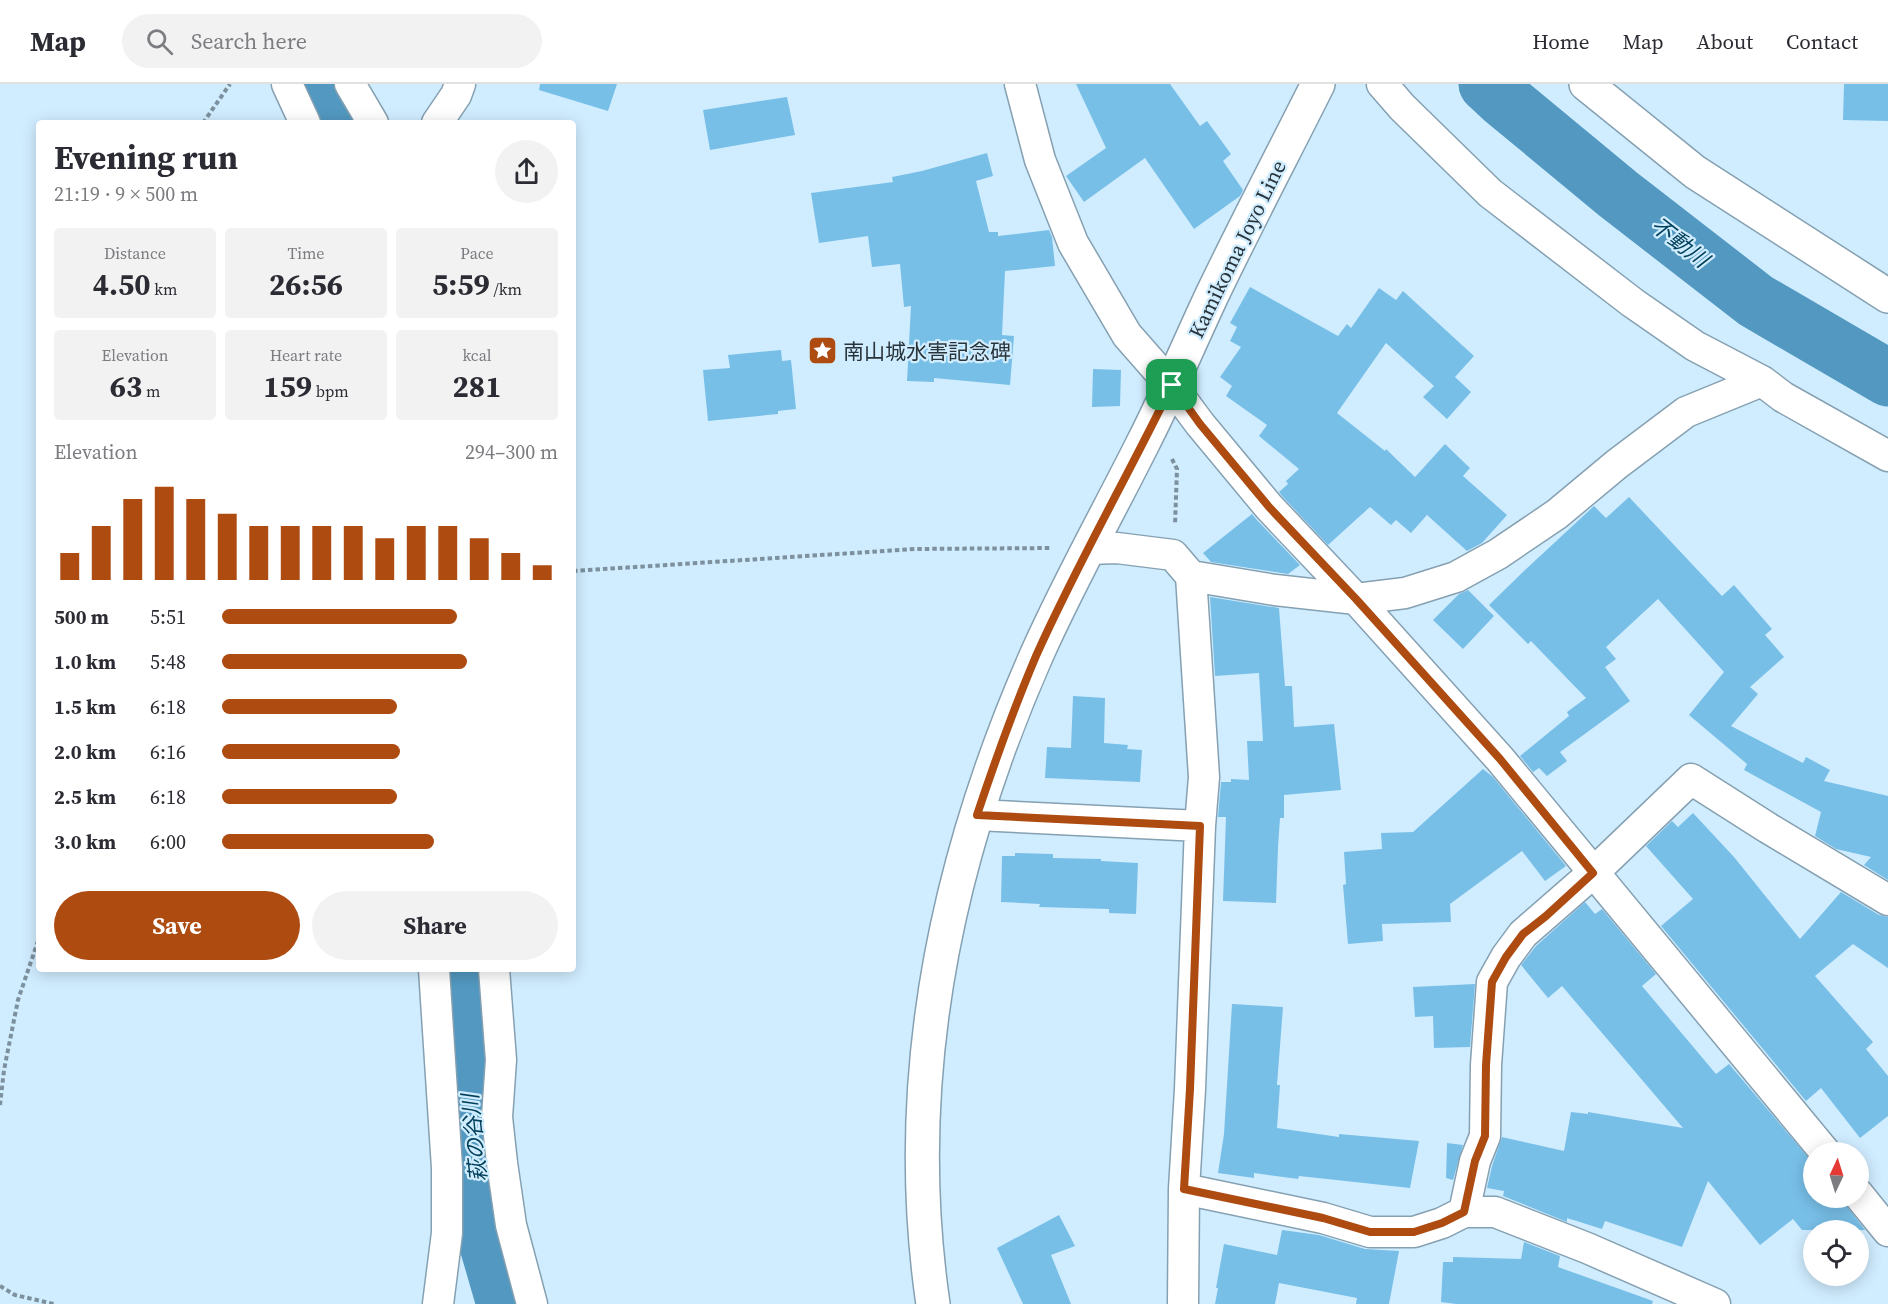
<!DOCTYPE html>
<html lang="en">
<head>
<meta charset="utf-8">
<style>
  :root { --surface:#fff; --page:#f2f2f3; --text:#2b2b33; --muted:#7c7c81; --line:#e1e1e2; --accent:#ae4b11 }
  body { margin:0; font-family:"Source Serif 4","Noto Sans JP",serif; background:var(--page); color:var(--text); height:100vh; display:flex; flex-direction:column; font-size:22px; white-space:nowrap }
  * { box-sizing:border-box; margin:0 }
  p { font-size:20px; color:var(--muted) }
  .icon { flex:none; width:33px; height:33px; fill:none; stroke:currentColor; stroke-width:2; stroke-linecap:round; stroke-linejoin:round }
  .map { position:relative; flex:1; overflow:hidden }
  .panel { position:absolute; left:36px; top:36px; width:540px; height:852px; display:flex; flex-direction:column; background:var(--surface); border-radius:6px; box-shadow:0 3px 15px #0003 }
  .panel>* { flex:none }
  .needle { width:39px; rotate:4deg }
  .buttons { position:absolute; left:1803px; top:1058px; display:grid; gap:12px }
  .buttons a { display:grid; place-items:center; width:66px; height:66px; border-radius:50%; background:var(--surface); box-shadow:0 3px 15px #0003; font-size:30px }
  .pin { position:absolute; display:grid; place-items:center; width:51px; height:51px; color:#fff; margin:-26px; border-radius:12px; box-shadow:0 3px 9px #0006 }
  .round { display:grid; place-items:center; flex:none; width:63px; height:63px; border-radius:32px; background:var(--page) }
  .head { display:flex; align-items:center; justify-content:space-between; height:102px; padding:0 18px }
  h1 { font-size:33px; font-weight:700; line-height:45px }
  .stats { display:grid; grid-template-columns:repeat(3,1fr); gap:9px; height:102px; padding:6px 18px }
  .stats div { display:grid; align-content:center; border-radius:6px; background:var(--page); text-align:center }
  .stats b { font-size:30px; font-weight:700 }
  .stats small { font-size:16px; font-weight:400 }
  .stats p { font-size:16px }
  .chart { height:168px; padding:12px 18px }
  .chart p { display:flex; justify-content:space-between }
  .chart svg { width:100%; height:108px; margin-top:6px; stroke:var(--accent); stroke-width:6 }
  .button { display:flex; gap:12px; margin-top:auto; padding:12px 18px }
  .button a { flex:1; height:69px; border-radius:36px; background:var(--accent); color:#fff; font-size:24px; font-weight:700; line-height:69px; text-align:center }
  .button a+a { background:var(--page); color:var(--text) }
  ul { padding:0 18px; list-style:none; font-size:20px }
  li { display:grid; grid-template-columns:96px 72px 1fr; align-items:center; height:45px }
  li i { height:15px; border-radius:8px; background:var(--accent) }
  header { display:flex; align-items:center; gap:36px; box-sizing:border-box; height:84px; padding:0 30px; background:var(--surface); border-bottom:2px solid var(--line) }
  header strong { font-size:28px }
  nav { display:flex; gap:33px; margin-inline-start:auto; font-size:21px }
  .search { width:420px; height:54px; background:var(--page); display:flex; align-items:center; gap:15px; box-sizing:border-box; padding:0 21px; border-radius:33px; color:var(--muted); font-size:22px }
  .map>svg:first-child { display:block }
</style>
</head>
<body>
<header>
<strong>Map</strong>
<div class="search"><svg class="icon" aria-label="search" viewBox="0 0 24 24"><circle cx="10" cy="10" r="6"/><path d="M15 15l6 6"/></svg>Search here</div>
<nav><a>Home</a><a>Map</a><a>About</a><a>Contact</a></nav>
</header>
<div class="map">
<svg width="1888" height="1220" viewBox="0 0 1888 1220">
  <rect width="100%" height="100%" fill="#d0edff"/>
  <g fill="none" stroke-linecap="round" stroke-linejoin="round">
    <path stroke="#5298c0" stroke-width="57" d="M 320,0 L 340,39
      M 1487,0 L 1502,14 L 1618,110 L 1756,217 L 1888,294
      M 466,885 L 470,1034 L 485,1151 L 505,1220"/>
  </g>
  <path fill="#78bfe8" d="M 540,0 L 617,0 L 608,27 L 539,6 Z
    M 1076,0 L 1170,0 L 1200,42 L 1207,37 L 1231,70 L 1223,77 L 1243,106 L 1240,112 L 1194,145 L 1145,74 L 1084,118 L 1066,92 L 1106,64 Z
    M 1844,0 L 1888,0 L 1888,37 L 1843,36 Z
    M 787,13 L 795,51 L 710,66 L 703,26 Z
    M 987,69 L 993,92 L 976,97 L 989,148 L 998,148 L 998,152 L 1049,146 L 1052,153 L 1055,182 L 1005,187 L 1002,251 L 1014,252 L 1010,301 L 934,294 L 934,298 L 907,297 L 911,222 L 904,223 L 900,180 L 872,183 L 868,152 L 819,159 L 811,109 L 893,98 L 892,93 L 922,87 Z
    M 1250,203 L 1338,252 L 1347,240 L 1351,244 L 1379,204 L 1396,216 L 1403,207 L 1474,272 L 1455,293 L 1471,308 L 1447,335 L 1423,313 L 1434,302 L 1386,259 L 1337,329 L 1385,367 L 1386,365 L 1415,393 L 1445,360 L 1470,384 L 1463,392 L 1507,431 L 1482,459 L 1467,467 L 1427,431 L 1411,449 L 1396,436 L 1391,441 L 1370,423 L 1328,461 L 1282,412 L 1279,408 L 1288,400 L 1286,397 L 1299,385 L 1259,352 L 1267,341 L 1226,312 L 1232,302 L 1220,293 L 1241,263 L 1230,257 L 1237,243 L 1230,239 Z
    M 781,266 L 782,277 L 791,276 L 796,325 L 778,327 L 778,330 L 708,337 L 703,286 L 730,284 L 728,271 Z
    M 1093,285 L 1121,286 L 1120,322 L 1092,323 Z
    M 1629,413 L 1722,512 L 1734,501 L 1772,545 L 1765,551 L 1784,573 L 1750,603 L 1758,610 L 1731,642 L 1803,679 L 1806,673 L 1830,686 L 1824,697 L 1888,712 L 1888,796 L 1864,781 L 1871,773 L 1836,765 L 1815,752 L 1821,728 L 1744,686 L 1747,680 L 1689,631 L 1724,588 L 1658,515 L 1606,563 L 1616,575 L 1605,583 L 1630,617 L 1560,668 L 1567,677 L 1547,692 L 1539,684 L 1533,688 L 1520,672 L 1569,632 L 1567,628 L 1586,614 L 1531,557 L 1528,560 L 1489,521 L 1525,486 L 1594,422 L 1606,434 Z
    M 1252,430 L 1256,435 L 1300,481 L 1288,490 L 1211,478 L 1203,469 Z
    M 1468,506 L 1494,532 L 1463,565 L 1433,536 L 1459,510 Z
    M 1210,513 L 1279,524 L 1285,602 L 1292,602 L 1294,643 L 1334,640 L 1341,706 L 1284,711 L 1284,734 L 1280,734 L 1278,763 L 1276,819 L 1223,817 L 1226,733 L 1218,733 L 1221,698 L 1231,698 L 1231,695 L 1249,696 L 1247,657 L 1263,657 L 1259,589 L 1215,592 Z
    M 1073,612 L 1105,614 L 1104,659 L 1128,661 L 1127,665 L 1142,666 L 1140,698 L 1045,694 L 1047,663 L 1071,664 Z
    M 1483,685 L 1493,693 L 1566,782 L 1545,797 L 1522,767 L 1450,820 L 1451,838 L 1382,840 L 1383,857 L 1348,860 L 1343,801 L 1346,800 L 1344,768 L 1382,765 L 1381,749 L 1413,748 Z
    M 1693,729 L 1734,773 L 1800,855 L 1841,808 L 1879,831 L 1888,833 L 1888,884 L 1853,860 L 1815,892 L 1873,958 L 1866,965 L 1888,992 L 1888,1032 L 1860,1054 L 1821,1004 L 1806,1017 L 1661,842 L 1693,815 L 1646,762 L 1672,737 L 1678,743 Z
    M 1015,769 L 1053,770 L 1053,774 L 1101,775 L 1101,777 L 1138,779 L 1136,830 L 1109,829 L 1109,825 L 1039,823 L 1040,820 L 1001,818 L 1002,772 L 1015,772 Z
    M 1585,818 L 1595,830 L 1602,825 L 1656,890 L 1642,902 L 1716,990 L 1729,980 L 1814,1080 L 1814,1113 L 1840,1113 L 1865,1146 L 1802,1146 L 1793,1135 L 1760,1161 L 1708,1097 L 1682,1163 L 1605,1137 L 1602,1145 L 1567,1134 L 1567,1138 L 1503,1112 L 1504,1107 L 1487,1104 L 1492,1082 L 1502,1053 L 1564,1067 L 1571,1028 L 1588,1030 L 1588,1028 L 1683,1044 L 1562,902 L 1548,914 L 1521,881 L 1536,862 Z
    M 1475,900 L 1470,963 L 1434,964 L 1433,932 L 1415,933 L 1413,903 Z
    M 1232,920 L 1283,923 L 1277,1001 L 1280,1001 L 1277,1044 L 1339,1053 L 1339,1050 L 1419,1057 L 1410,1104 L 1299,1092 L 1298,1095 L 1254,1089 L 1254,1094 L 1218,1089 L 1224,1050 Z
    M 1447,1059 L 1463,1061 L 1453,1096 L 1446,1094 Z
    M 1059,1131 L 1075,1162 L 1051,1171 L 1071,1220 L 1023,1220 L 997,1164 Z
    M 1282,1146 L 1319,1151 L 1365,1165 L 1399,1167 L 1389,1220 L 1356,1220 L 1357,1214 L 1279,1199 L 1275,1220 L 1215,1220 L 1218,1204 L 1216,1204 L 1224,1160 L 1277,1171 Z
    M 1524,1158 L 1560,1172 L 1558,1183 L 1653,1217 L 1652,1220 L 1456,1220 L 1441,1218 L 1443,1178 L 1453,1178 L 1453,1173 L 1521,1175 Z"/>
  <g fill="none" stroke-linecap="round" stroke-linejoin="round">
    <defs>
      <path id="minor" d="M 287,0 L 305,39
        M 350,0 L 373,39
        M 1020,0 L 1040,76 L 1073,159 L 1127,251 L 1171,301 L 1200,340 L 1269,423 L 1356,515 L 1500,675 L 1825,1068
        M 1382,0 L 1402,23 L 1490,109 L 1633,219 L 1695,262 L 1762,297 L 1783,313 L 1888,372
        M 437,39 L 456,11 L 460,0
        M 1089,465 L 1117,464 L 1173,471 L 1191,492 L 1204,693 L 1200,742 L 1190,1005 L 1184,1105 L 1183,1220
        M 1191,492 L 1275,506 L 1356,515 L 1405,509 L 1456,493 L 1498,470 L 1557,430 L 1617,380 L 1686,328 L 1762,297
        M 977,731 L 1200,742
        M 434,885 L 447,1084 L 447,1149 L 438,1220
        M 494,885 L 501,976 L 497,1033 L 502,1079 L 511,1141 L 532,1220
        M 1184,1105 L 1323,1134 L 1370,1148 L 1414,1148 L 1442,1139 L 1464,1128 L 1495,1128 L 1587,1164 L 1715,1220
        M 1858,1110 L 1888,1147
        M 1464,1128 L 1475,1077 L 1485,1052 L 1486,981 L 1492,898 L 1506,873 L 1523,850 L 1593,789 L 1691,695 L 1768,744 L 1888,816"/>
      <path id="tertiary" d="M 1586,0 L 1695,88 L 1888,212"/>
      <path id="primary" d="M 933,1220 C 900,995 946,776 1037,570 C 1069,498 1108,429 1143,359 C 1168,310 1189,260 1212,211 C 1246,140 1283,70 1318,0"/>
    </defs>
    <use href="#minor" stroke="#85a0b1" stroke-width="33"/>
    <use href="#tertiary" stroke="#85a0b1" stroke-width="36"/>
    <use href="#primary" stroke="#85a0b1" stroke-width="36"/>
    <path stroke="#7c909d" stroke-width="4" stroke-dasharray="4.5 3" stroke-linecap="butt" d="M 203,39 L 230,0
      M 1172,375 L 1177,385 L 1175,441
      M 573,487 L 915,465 L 1052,464
      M 0,1021 L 4,986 L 18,916 L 39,854
      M 0,1202 L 15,1211 L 54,1220"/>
    <use href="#minor" stroke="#fff" stroke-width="30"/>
    <use href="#tertiary" stroke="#fff" stroke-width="33"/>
    <use href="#primary" stroke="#fff" stroke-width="33"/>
  </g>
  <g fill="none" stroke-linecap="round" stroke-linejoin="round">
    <defs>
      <path id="route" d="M 1172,301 L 1200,340 L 1269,423 L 1356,515 L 1500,675 L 1593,789 L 1546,832 L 1523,850 L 1506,873 L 1492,898 L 1486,981 L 1485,1052 L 1475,1077 L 1464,1128 L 1442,1139 L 1414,1148 L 1370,1148 L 1323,1134 L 1184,1105 L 1190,1005 L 1200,742 L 977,731 C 995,677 1014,624 1036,572 C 1077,480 1128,392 1172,301 Z"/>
    </defs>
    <use href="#route" stroke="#fff" stroke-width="12"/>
    <use href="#route" stroke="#ae4b11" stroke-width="8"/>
  </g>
  <defs>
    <symbol id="sight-square" viewBox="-11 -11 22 22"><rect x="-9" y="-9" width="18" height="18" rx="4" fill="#ae4b11" stroke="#d0edff"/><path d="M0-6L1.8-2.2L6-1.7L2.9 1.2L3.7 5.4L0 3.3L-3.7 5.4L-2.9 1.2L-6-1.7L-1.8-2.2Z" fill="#fff"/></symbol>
  </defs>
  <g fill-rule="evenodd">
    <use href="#sight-square" x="806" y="250" width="33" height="33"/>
  </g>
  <g text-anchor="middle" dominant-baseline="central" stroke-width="4.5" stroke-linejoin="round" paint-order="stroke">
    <g font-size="21" fill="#28333a" stroke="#d0edff">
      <text transform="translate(1237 165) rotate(-64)">Kamikoma Joyo Line</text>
    </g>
    <g font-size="21" fill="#28333a" stroke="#d0edff" text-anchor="start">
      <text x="843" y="267">南山城水害記念碑</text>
    </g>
    <g font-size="22" font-style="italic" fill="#003f5a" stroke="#d0edff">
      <text transform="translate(1680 158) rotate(38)">不動川</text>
      <text transform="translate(474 1054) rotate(-96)">萩の谷川</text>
    </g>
  </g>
</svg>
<div class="buttons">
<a><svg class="needle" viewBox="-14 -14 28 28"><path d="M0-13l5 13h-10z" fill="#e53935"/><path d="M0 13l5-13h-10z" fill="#7c7c81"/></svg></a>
<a><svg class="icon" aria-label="locate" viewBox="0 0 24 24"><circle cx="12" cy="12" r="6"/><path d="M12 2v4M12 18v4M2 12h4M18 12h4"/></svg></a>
</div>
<div class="pin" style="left:1172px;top:301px;background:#1e9e55"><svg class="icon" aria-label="arrive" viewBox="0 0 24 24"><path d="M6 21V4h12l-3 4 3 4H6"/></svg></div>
<section class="panel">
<div class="head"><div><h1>Evening run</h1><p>21:19 · 9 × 500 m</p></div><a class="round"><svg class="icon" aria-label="share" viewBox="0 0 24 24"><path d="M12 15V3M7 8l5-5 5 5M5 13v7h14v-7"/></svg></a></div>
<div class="stats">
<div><p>Distance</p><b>4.50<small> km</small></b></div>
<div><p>Time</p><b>26:56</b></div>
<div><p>Pace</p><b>5:59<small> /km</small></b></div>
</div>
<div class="stats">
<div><p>Elevation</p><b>63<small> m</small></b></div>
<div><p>Heart rate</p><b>159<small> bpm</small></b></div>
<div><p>kcal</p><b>281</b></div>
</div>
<div class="chart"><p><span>Elevation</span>294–300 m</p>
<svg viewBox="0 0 160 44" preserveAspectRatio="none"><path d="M5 44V33M15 44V22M25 44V11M35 44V6M45 44V11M55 44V17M65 44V22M75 44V22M85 44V22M95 44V22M105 44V27M115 44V22M125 44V22M135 44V27M145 44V33M155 44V38"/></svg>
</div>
<ul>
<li><b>500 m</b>5:51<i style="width:70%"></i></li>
<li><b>1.0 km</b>5:48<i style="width:73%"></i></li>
<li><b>1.5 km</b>6:18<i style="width:52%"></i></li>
<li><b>2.0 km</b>6:16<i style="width:53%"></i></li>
<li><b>2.5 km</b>6:18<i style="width:52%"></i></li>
<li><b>3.0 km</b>6:00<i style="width:63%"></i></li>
</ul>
<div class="button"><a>Save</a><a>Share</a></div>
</section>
</div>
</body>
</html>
